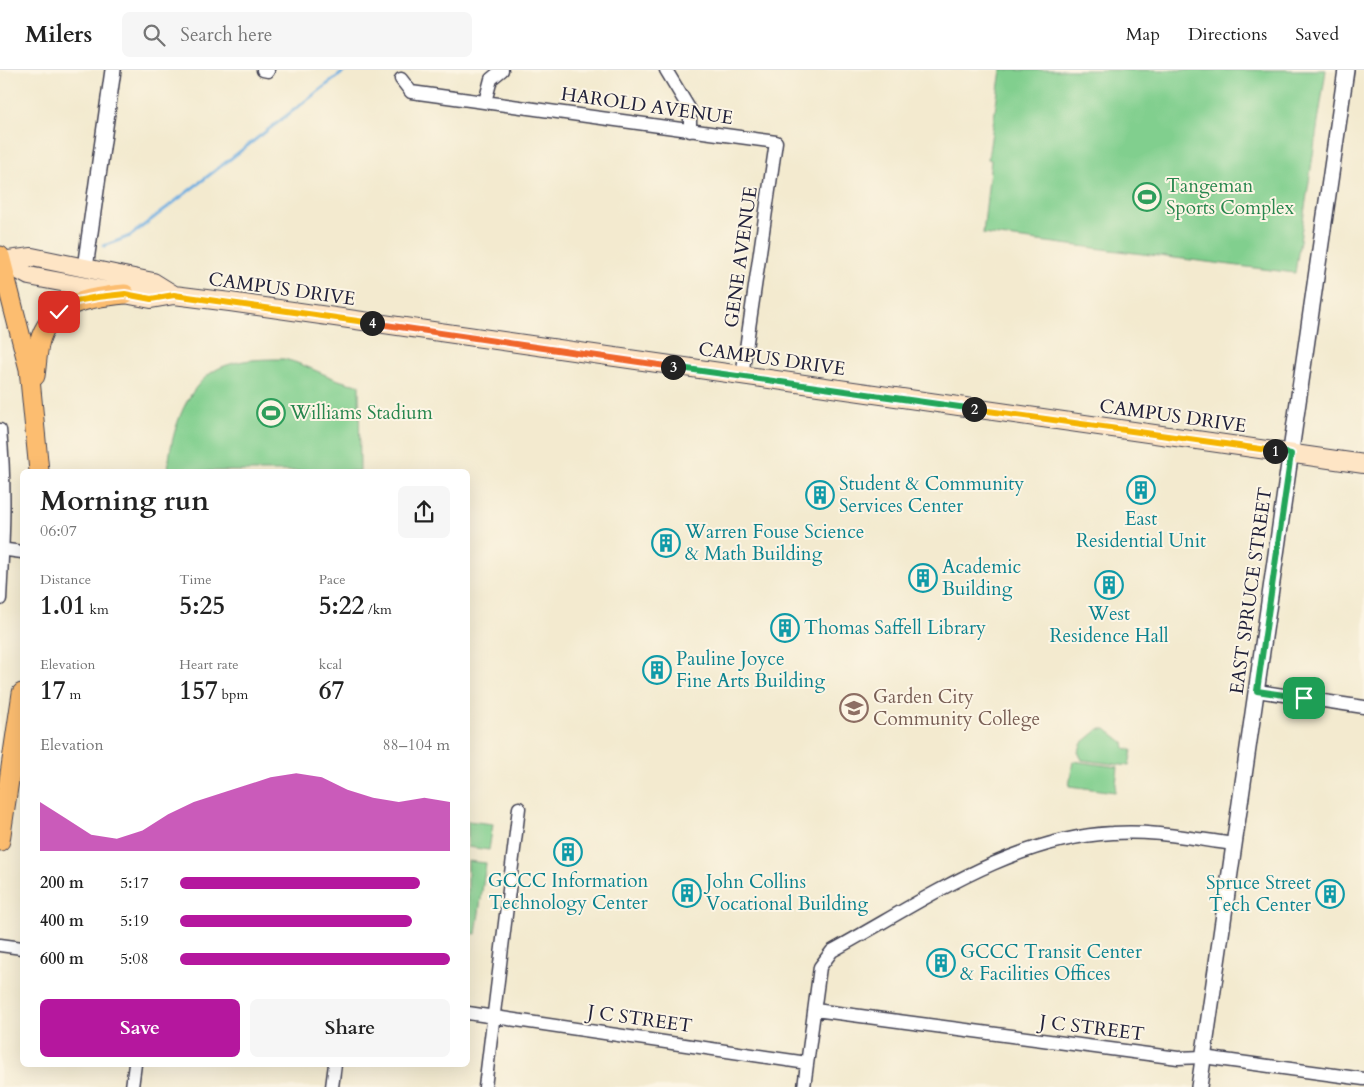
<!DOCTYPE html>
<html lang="en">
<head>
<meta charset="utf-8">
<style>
  :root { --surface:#fff; --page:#f6f6f6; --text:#222; --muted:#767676; --line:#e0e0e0; --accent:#b5179e }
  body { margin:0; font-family:Cardo,serif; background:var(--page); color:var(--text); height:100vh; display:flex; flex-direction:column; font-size:19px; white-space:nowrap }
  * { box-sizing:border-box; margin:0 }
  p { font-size:16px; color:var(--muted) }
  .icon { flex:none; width:28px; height:28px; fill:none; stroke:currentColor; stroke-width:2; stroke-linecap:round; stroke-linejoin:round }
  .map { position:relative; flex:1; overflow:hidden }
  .sheet { position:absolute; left:20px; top:399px; width:450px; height:598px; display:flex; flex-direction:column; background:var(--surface); border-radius:8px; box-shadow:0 5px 20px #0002 }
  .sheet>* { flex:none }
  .pin { position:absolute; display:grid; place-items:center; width:42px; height:42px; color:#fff; margin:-21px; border-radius:10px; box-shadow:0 2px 8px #0006 }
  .km { position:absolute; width:25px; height:25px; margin:-12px; border-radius:50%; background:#222; color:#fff; font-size:14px; line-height:25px; text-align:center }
  .round { display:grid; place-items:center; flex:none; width:52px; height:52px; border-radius:8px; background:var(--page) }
  .overview { display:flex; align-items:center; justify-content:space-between; height:85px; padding:0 20px }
  h1 { font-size:28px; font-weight:600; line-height:38px }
  .stats { display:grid; grid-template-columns:repeat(3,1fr); gap:8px; height:85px; padding:5px 20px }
  .stats div { display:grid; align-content:center }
  .stats b { font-size:25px; font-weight:600 }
  .stats small { font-size:14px; font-weight:400 }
  .stats p { font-size:14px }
  .chart { height:140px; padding:10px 20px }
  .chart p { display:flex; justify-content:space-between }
  .chart svg { width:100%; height:90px; margin-top:5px; fill:var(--accent); opacity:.7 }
  .primary-button { display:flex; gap:10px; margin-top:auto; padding:10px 20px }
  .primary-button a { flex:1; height:58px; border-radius:8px; background:var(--accent); color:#fff; font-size:20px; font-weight:600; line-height:58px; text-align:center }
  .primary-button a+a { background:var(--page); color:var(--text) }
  ul { padding:0 20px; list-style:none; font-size:16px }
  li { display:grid; grid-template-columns:80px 60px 1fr; align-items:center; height:38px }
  li i { height:12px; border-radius:6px; background:var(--accent) }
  header { display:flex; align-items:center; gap:30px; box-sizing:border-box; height:70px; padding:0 25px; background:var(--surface); border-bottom:1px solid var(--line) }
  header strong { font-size:24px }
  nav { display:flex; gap:28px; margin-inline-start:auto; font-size:18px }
  .search { width:350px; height:45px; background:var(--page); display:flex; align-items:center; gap:12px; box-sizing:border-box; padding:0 18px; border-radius:8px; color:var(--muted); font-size:19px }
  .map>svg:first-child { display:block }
</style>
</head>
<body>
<header>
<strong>Milers</strong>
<div class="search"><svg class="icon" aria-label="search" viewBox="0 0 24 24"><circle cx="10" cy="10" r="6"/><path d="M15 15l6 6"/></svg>Search here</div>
<nav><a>Map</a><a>Directions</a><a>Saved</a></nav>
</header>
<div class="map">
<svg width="1364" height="1017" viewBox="0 0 1364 1017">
  <rect width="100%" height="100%" fill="#fcf5e5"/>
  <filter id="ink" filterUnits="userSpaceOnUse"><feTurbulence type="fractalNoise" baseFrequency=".02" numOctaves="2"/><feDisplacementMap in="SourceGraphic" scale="10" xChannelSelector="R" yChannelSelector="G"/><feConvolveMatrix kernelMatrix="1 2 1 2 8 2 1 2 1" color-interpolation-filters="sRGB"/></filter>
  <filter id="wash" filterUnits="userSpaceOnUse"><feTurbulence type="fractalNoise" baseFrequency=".0096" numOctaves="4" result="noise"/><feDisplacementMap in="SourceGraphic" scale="20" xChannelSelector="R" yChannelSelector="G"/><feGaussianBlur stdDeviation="1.12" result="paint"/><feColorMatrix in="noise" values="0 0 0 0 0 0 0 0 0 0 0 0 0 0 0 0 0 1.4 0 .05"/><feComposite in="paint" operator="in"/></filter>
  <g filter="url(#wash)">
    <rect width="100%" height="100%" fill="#f3eacf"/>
    <path fill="#81cf8e" stroke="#527864" d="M 1001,0 L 1326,0 L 1295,203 L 983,164 L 991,90 L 988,89 Z
      M 284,289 C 310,295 333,312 359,315 L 360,401 L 168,401 C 170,364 187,307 227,295 C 245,289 265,289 284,289 Z
      M 1099,659 L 1106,659 L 1124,673 L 1125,678 L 1132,680 L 1129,696 L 1082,690 L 1078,682 L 1082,673 Z
      M 1073,691 L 1118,697 L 1115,722 L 1069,716 Z
      M 468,751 L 493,754 L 489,780 L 468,777 Z
      M 468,791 L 486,793 L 476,864 L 468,863 Z"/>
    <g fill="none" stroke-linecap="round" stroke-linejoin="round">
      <path stroke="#6eaee1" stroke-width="3" d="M 104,176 L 130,166 L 346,0"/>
    </g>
  </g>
  <g filter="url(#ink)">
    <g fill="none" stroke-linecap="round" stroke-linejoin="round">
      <defs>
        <path id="minor" d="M 263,0 L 268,1
          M 666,0 L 690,40 L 690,61
          M 401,9 L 411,22 L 776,72 L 742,306
          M 485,32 L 491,9 L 502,0
          M 0,360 C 6,416 3,472 0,529
          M 0,479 L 22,482
          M 1257,621 L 1364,637
          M 0,875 L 22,878
          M 815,940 L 1178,988 L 1203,987 L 1364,1009
          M 468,943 L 807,993
          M 132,1017 L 135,994
          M 332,1017 L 335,994
          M 485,1017 L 519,738
          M 804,1017 L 820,897 L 832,881 C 920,833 1010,768 1113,763 C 1154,760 1194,769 1234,774"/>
        <path id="tertiary" d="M 85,198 L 113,0
          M 1199,1017 L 1346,0"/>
        <path id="secondary" d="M 0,191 L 32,187 L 153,212 L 174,225
          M 2,191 L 29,206 L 151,229 L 174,225 L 230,232 L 1364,394"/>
        <path id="primary" d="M 0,186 L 29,299 L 39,401
          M 35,306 C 37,293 37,279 41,267 C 54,231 93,227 125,224
          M 0,771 L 22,623"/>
      </defs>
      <use href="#minor" stroke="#414051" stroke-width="15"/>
      <use href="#tertiary" stroke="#414051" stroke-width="18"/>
      <use href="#secondary" stroke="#414051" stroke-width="20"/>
      <use href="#primary" stroke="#414051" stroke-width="21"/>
      <use href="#minor" stroke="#fff" stroke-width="12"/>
      <use href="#tertiary" stroke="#fff" stroke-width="15"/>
      <use href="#secondary" stroke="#fee5c5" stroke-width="18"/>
      <use href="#primary" stroke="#fcbd6f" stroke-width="19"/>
    </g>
  </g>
  <g fill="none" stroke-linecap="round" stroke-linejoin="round" filter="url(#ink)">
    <defs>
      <path id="split-1" d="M 1275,381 L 1291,384 L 1257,621 L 1304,628"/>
      <path id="split-2" d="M 974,339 L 1275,381"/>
      <path id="split-3" d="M 673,297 L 974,339"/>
      <path id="split-4" d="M 372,253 L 673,297"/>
      <path id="split-5" d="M 59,242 L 76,231 L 98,227 L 125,224 L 151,229 L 174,225 L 372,253"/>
    </defs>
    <use href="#split-1" stroke="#fff" stroke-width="10"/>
    <use href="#split-2" stroke="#fff" stroke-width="10"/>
    <use href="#split-3" stroke="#fff" stroke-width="10"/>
    <use href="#split-4" stroke="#fff" stroke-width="10"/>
    <use href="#split-5" stroke="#fff" stroke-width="10"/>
    <use href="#split-1" stroke="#22a559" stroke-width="6"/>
    <use href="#split-2" stroke="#f5b400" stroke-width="6"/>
    <use href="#split-3" stroke="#22a559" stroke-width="6"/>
    <use href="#split-4" stroke="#f0652b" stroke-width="6"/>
    <use href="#split-5" stroke="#f5b400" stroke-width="6"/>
  </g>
  <defs>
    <symbol id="stadium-ring" viewBox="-11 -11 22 22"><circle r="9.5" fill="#fcf5e5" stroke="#2e9e5b" stroke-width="1.5"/><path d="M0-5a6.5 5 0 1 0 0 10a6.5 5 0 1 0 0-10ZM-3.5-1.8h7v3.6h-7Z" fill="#2e9e5b"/></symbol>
    <symbol id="building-ring" viewBox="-11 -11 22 22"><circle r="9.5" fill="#fcf5e5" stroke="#0f9aa8" stroke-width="1.5"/><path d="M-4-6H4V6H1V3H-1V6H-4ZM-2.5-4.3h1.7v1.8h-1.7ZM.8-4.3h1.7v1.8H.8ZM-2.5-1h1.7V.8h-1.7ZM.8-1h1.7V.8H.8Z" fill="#0f9aa8"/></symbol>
    <symbol id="university-ring" viewBox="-11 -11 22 22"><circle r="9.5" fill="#fcf5e5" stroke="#8d6e63" stroke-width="1.5"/><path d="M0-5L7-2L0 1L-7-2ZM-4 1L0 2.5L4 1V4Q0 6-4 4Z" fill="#8d6e63"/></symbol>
  </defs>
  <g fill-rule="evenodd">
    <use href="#stadium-ring" x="1131" y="111" width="32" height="32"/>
    <use href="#stadium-ring" x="255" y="327" width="32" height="32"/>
    <use href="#building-ring" x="1125" y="404" width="32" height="32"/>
    <use href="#building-ring" x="804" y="409" width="32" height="32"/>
    <use href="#building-ring" x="650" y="457" width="32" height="32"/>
    <use href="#building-ring" x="907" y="492" width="32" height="32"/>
    <use href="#building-ring" x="1093" y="499" width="32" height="32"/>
    <use href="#building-ring" x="769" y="542" width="32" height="32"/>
    <use href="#building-ring" x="641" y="584" width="32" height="32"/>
    <use href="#university-ring" x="838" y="622" width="32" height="32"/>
    <use href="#building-ring" x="552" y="766" width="32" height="32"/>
    <use href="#building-ring" x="671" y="807" width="32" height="32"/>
    <use href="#building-ring" x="1314" y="808" width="32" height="32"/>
    <use href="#building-ring" x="925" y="877" width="32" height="32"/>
  </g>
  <g text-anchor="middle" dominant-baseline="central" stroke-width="4" stroke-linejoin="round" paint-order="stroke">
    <g font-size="19" fill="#22223b" stroke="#fcf5e5">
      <text transform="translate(647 36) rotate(8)">HAROLD AVENUE</text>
      <text transform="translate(741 187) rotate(-82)">GENE AVENUE</text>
      <text transform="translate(282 219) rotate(8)">CAMPUS DRIVE</text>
      <text transform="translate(772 289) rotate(8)">CAMPUS DRIVE</text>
      <text transform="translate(1173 346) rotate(8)">CAMPUS DRIVE</text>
      <text transform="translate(1251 521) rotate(-82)">EAST SPRUCE STREET</text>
      <text transform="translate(640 949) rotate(8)">J C STREET</text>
      <text transform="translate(1092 958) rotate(7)">J C STREET</text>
    </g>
    <g font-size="19" fill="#27864d" stroke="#fcf5e5" text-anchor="start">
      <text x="1166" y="116">Tangeman<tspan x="1166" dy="22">Sports Complex</tspan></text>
      <text x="290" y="343">Williams Stadium</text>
    </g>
    <g font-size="19" fill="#0d838f" stroke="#fcf5e5" text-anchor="start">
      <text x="839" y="414">Student &amp; Community<tspan x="839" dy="22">Services Center</tspan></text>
      <text x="1141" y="449" text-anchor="middle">East<tspan x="1141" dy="22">Residential Unit</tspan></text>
      <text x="685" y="462">Warren Fouse Science<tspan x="685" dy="22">&amp; Math Building</tspan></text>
      <text x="942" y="497">Academic<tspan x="942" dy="22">Building</tspan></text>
      <text x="1109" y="544" text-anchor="middle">West<tspan x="1109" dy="22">Residence Hall</tspan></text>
      <text x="804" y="558">Thomas Saffell Library</text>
      <text x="676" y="589">Pauline Joyce<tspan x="676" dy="22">Fine Arts Building</tspan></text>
      <text x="568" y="811" text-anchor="middle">GCCC Information<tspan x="568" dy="22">Technology Center</tspan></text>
      <text x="706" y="812">John Collins<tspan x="706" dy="22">Vocational Building</tspan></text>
      <text x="1311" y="813" text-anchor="end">Spruce Street<tspan x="1311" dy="22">Tech Center</tspan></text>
      <text x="960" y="882">GCCC Transit Center<tspan x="960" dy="22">&amp; Facilities Offices</tspan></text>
    </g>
    <g font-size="19" fill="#785e54" stroke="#fcf5e5" text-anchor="start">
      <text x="873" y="627">Garden City<tspan x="873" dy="22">Community College</tspan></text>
    </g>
  </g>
</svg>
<div class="pin" style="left:1304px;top:628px;background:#1e9e55"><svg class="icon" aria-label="arrive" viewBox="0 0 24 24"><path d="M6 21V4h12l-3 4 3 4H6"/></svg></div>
<div class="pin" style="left:59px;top:242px;background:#d93025"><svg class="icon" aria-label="check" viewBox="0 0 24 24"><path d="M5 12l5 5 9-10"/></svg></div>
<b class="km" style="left:1275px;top:381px">1</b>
<b class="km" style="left:974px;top:339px">2</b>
<b class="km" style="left:673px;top:297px">3</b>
<b class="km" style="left:372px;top:253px">4</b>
<section class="sheet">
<div class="overview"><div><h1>Morning run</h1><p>06:07</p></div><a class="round"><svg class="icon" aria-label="share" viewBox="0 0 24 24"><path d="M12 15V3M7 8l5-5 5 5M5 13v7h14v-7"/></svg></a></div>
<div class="stats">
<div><p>Distance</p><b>1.01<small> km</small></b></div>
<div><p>Time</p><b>5:25</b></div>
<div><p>Pace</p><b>5:22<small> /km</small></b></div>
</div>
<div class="stats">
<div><p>Elevation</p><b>17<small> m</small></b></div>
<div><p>Heart rate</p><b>157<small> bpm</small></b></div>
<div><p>kcal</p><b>67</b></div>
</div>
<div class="chart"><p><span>Elevation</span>88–104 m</p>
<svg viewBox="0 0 160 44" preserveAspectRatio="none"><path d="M0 44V20L10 28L20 36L30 38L40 34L50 26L60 20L70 16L80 12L90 8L100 6L110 8L120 14L130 18L140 20L150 18L160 20V44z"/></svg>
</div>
<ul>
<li><b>200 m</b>5:17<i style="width:89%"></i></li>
<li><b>400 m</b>5:19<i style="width:86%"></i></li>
<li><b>600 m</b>5:08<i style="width:100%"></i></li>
</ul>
<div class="primary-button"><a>Save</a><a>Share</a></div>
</section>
</div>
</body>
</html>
